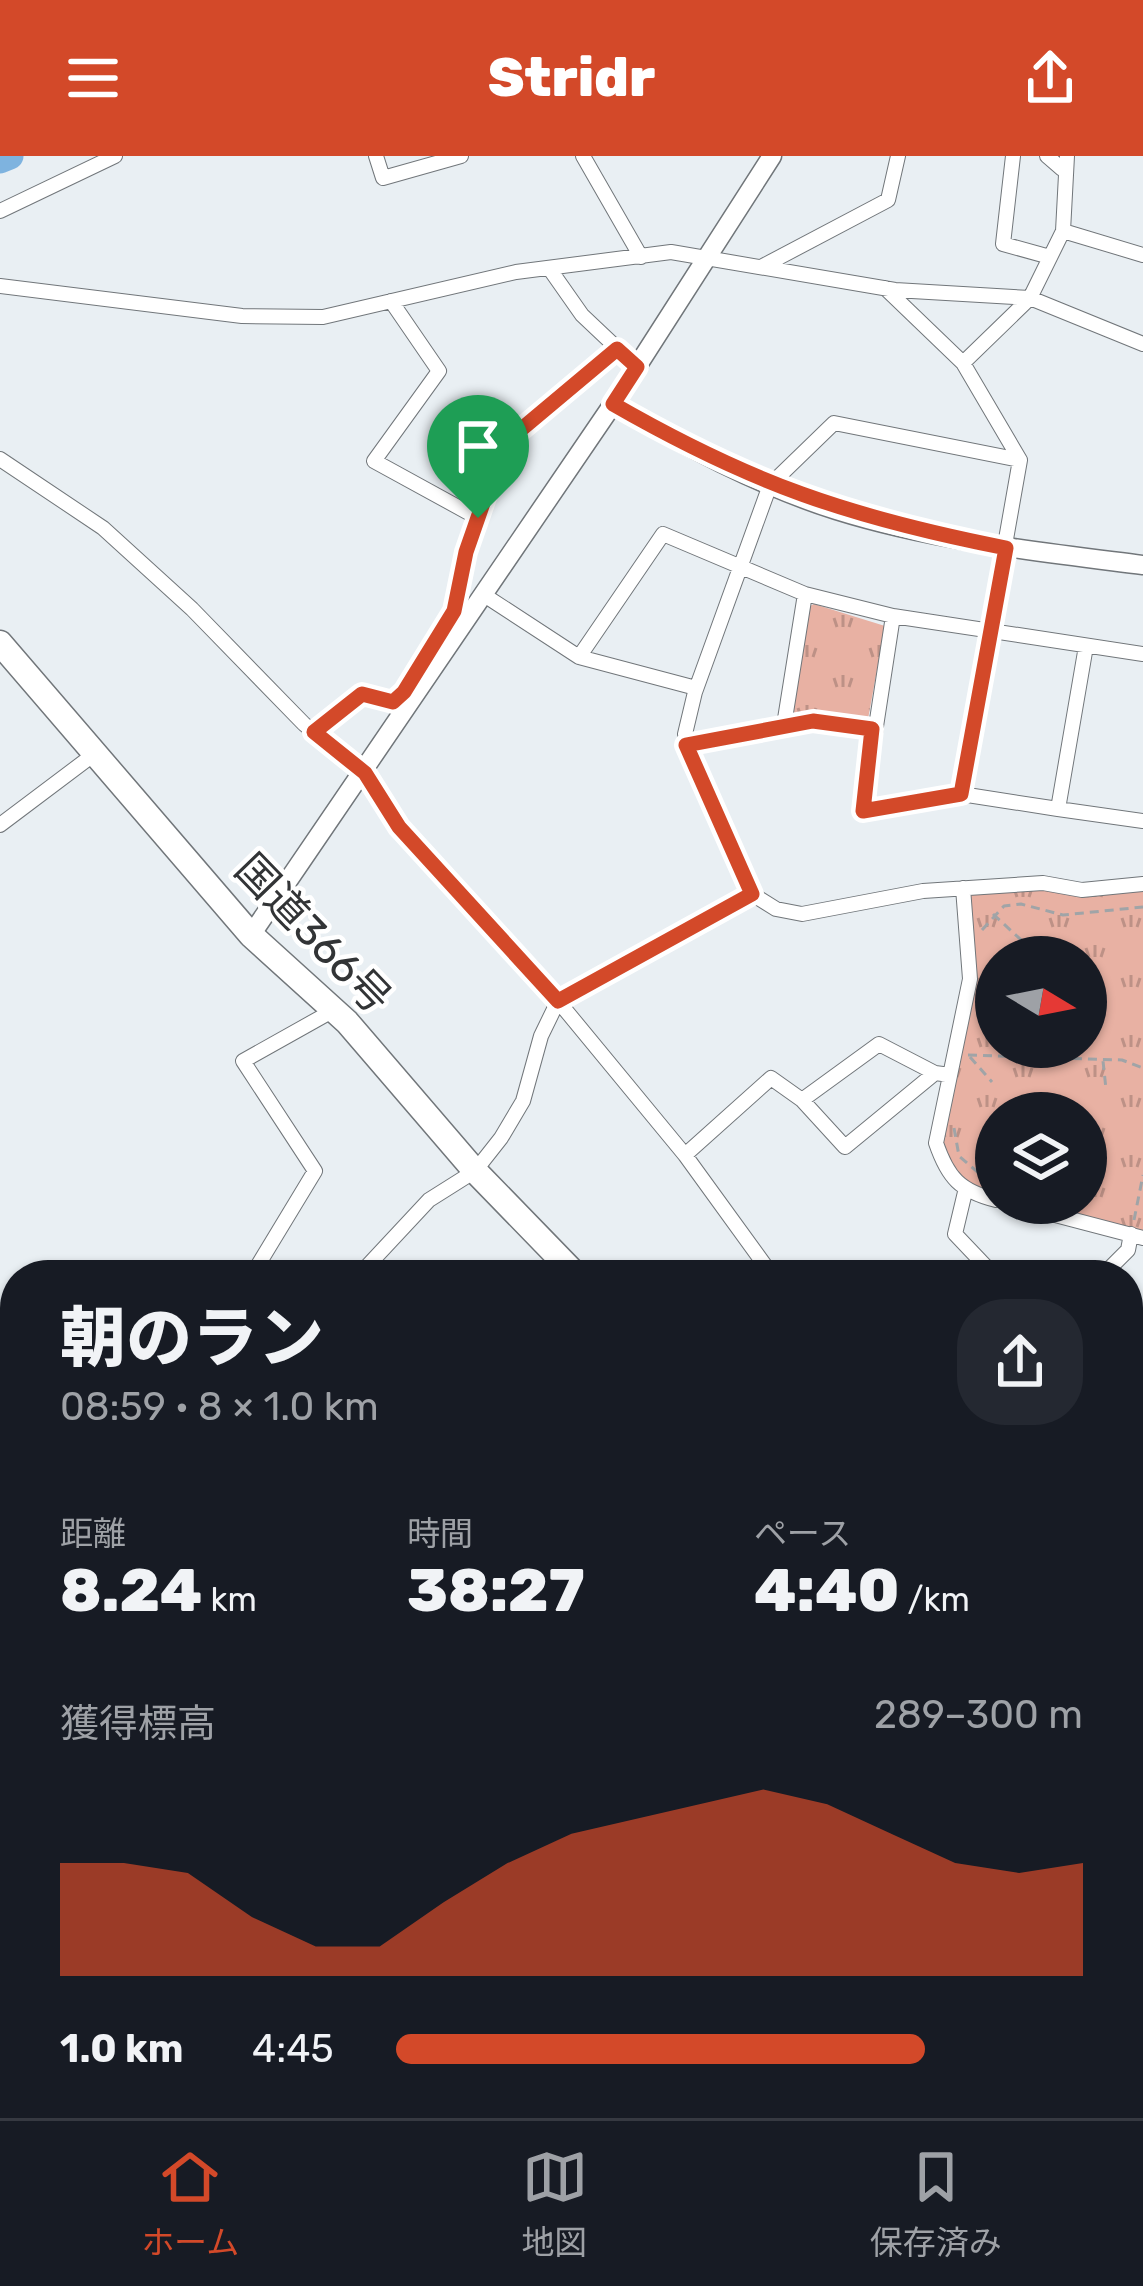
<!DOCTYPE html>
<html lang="ja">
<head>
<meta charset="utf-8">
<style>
  :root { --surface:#171b24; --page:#242831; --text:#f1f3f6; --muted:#9ea1a6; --line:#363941; --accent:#d34929 }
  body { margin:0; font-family:Rubik,"Noto Sans JP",sans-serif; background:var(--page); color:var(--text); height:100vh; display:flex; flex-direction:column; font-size:45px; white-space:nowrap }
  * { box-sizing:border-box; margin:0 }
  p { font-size:39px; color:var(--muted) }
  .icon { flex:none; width:66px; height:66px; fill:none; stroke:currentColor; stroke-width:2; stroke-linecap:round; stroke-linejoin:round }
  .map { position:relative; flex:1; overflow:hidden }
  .panel { position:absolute; left:0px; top:1104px; width:1143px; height:858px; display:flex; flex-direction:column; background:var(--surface); border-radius:48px 48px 0 0; box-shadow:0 3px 9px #0004 }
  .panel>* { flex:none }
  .needle { width:78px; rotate:100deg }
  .tools { position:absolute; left:975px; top:780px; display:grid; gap:24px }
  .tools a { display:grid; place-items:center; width:132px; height:132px; border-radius:50%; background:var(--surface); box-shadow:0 3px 9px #0004; font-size:60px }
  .pin { position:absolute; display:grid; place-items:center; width:102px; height:102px; color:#fff; margin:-123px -51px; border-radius:50% 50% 50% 0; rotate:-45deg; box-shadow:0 0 12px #0007 }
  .pin .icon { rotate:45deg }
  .round { display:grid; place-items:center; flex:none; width:126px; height:126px; border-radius:48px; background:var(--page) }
  .headline { display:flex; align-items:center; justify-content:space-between; height:204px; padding:0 60px }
  h1 { font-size:66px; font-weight:800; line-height:90px }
  .stats { display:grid; grid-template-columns:repeat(3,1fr); gap:18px; height:204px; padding:12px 60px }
  .stats div { display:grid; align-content:center }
  .stats b { font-size:60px; font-weight:800 }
  .stats small { font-size:33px; font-weight:400 }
  .stats p { font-size:33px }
  .chart { height:336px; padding:24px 60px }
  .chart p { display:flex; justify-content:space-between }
  .chart svg { width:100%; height:216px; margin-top:12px; fill:var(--accent); opacity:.7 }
  ul { padding:0 60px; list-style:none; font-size:39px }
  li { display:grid; grid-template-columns:192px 144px 1fr; align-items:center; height:90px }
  li i { height:30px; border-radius:15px; background:var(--accent) }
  header { display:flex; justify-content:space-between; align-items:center; height:156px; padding:0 60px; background:var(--accent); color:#fff; font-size:54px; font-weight:800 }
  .tab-bar { display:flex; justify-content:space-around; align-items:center; height:168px; border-top:3px solid var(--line); background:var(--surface); font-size:33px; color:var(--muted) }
  .tab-bar a { display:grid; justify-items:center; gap:6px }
  .tab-bar .on { color:var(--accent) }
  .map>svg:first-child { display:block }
</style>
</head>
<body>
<header><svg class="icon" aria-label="menu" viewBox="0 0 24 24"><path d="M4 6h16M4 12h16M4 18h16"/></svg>Stridr<svg class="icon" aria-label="share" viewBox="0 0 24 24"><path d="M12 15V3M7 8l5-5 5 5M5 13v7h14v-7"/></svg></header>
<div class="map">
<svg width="1143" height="1962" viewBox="0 0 1143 1962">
  <defs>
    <pattern id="park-tufts" width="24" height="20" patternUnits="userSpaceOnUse" patternTransform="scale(3)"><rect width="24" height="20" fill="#e8b1a3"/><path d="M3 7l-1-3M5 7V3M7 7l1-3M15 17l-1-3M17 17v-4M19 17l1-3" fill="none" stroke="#bd9186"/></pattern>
  </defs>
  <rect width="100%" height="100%" fill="#e9eff3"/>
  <path fill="url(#park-tufts)" fill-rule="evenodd" d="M 814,448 L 885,470 L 868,563 L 861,567 L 816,557 L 794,562 L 792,556 L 808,451 Z
    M 1143,728 L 1143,1082 L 1009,1047 L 1086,1047 L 1086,957 L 996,957 L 996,1044 L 965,1036 L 936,987 L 970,823 L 963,732 ZM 996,801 L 1086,801 L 1086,891 L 996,891 Z"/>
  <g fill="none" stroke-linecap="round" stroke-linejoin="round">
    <path stroke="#7eb3df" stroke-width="4.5" d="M 239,1962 L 240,1947"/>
    <path stroke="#7eb3df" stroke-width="27" d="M 0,4 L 10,0"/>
    <defs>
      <path id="street" d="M 376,0 L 383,22 L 461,0
        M 583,0 L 641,101
        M 1013,0 L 1003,88 L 1050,101
        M 1047,0 L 1062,13
        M 1067,0 L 1063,75 L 1143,99
        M 0,55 L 115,0
        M 761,111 L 888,44 L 898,0
        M 549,112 L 582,159 L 637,211
        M 0,130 L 242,160 L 323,161 L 516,116 L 671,96 L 895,134 L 1030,142 L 1143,188
        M 885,132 L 963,207 L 1020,304
        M 391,145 L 439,215 L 374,305 L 478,362
        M 963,207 L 1030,142 L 1063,75
        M 0,303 L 103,372 L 192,453 L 304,568 L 365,617 L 399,671 L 558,845 L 685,999 L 772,1119
        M 484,439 L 579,501 L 696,532
        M 893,460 L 863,655 L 961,638 L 1058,653 L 1086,490
        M 579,501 L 663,378 L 805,438 L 893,460 L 1143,498
        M 784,569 L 805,438
        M 313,576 L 361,538 L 393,546 L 404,536 L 455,455 L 467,396 L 489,330 L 518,276 L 617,192
        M 686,589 L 813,565 L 872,573
        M 961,638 L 1020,304 L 834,267 L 770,329 L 695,536 L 685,578 L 752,738 L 776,753 L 802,758 L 923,735 L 1043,727 L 1082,734 L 1143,728
        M 1058,653 L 1143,665
        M 0,669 L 97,596
        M 963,732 L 970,823 L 936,987 C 948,1022 960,1035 996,1044
        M 802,944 L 845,991 L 935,917
        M 685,999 L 771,922 L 802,944 L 879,888 L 935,917 L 950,919
        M 965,1036 L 955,1078 L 994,1119
        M 1009,1047 L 1143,1082
        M 252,1119 L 315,1015 L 243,905 L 334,854
        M 359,1119 L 429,1044 L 475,1015 L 501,982 L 523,945 L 541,880 L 558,845 L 752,738
        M 1103,1119 L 1128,1094 L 1131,1078
        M 0,1217 L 15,1230
        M 1128,1263 L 1143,1280
        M 0,1333 L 10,1339 L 15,1334
        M 1128,1391 L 1143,1401
        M 0,1527 L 15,1536
        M 0,1638 L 15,1614
        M 868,1947 L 897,1962
        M 215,1962 L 216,1947"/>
      <path id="secondary" d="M 613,248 C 684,289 757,329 836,354 C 935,385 1040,396 1143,409
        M 251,779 L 613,248 L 772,0"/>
      <path id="highway" d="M 0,487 L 251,779 L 347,866 L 475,1015 L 576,1119
        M 1128,1689 L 1143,1705"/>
    </defs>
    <use href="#street" stroke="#71767a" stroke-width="16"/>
    <use href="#secondary" stroke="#71767a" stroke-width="21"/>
    <use href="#highway" stroke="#71767a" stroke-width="27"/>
    <path stroke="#a0a4a7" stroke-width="3" stroke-dasharray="9 6" stroke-linecap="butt" d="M 993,758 L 1032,794
      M 982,774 L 1004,750 L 1021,748 L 1063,759 L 1143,751
      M 968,899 L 1122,904 L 1143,912
      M 970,901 L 992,926
      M 1103,905 L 1106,933
      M 954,972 L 959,1000 L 989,1026
      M 1134,1064 L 1143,1019"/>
    <use href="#street" stroke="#fff" stroke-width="14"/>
    <use href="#secondary" stroke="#fff" stroke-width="18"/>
    <use href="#highway" stroke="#fff" stroke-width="24"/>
    <defs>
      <path id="rail" d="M 0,1407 L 15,1416
        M 915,1947 L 940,1962"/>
    </defs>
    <use href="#rail" stroke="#5d6062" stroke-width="9"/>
    <use href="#rail" stroke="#fff" stroke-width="4.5" stroke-dasharray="14" stroke-linecap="butt"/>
  </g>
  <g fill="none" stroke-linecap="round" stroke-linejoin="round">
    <defs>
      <path id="route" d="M 617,193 L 637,211 L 613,248 C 752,328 849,361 1006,392 L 961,638 L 863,655 L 872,573 L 813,565 L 686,589 L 752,738 L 558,845 L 399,671 L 365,617 L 314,576 L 362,538 L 393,546 L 404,536 L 454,455 L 466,396 L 489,330 L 518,276 Z"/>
    </defs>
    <use href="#route" stroke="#fff" stroke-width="24"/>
    <use href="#route" stroke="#d34929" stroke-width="15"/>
  </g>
  <g text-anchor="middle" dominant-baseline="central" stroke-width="9" stroke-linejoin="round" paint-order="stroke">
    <g font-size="42" fill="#323436" stroke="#fff">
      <text transform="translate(313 778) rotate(46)">国道366号</text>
    </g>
  </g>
</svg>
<div class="tools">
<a><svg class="needle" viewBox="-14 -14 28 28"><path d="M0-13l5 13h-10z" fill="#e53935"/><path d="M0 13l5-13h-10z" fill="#9ea1a6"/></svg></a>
<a><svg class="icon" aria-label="layers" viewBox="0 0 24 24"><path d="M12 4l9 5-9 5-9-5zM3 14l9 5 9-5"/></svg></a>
</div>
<div class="pin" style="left:478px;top:362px;background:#1e9e55"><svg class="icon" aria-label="arrive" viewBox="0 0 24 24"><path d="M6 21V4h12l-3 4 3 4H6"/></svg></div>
<section class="panel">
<div class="headline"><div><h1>朝のラン</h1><p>08:59 · 8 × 1.0 km</p></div><a class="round"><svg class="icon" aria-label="share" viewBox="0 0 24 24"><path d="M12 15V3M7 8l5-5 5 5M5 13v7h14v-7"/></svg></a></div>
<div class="stats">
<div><p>距離</p><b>8.24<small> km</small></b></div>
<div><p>時間</p><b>38:27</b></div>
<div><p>ペース</p><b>4:40<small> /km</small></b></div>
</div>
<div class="chart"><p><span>獲得標高</span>289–300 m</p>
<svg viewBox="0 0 160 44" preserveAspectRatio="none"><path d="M0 44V21L10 21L20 23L30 32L40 38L50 38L60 29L70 21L80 15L90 12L100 9L110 6L120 9L130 15L140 21L150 23L160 21V44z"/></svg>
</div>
<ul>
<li><b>1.0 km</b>4:45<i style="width:77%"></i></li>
</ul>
</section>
</div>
<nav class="tab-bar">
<a class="on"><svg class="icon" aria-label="home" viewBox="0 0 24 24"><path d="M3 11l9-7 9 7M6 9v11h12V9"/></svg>ホーム</a>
<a><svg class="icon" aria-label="map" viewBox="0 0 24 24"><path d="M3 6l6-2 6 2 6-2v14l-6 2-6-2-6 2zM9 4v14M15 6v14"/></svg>地図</a>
<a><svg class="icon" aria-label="saved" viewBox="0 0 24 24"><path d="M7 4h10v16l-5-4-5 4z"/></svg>保存済み</a>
</nav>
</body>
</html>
